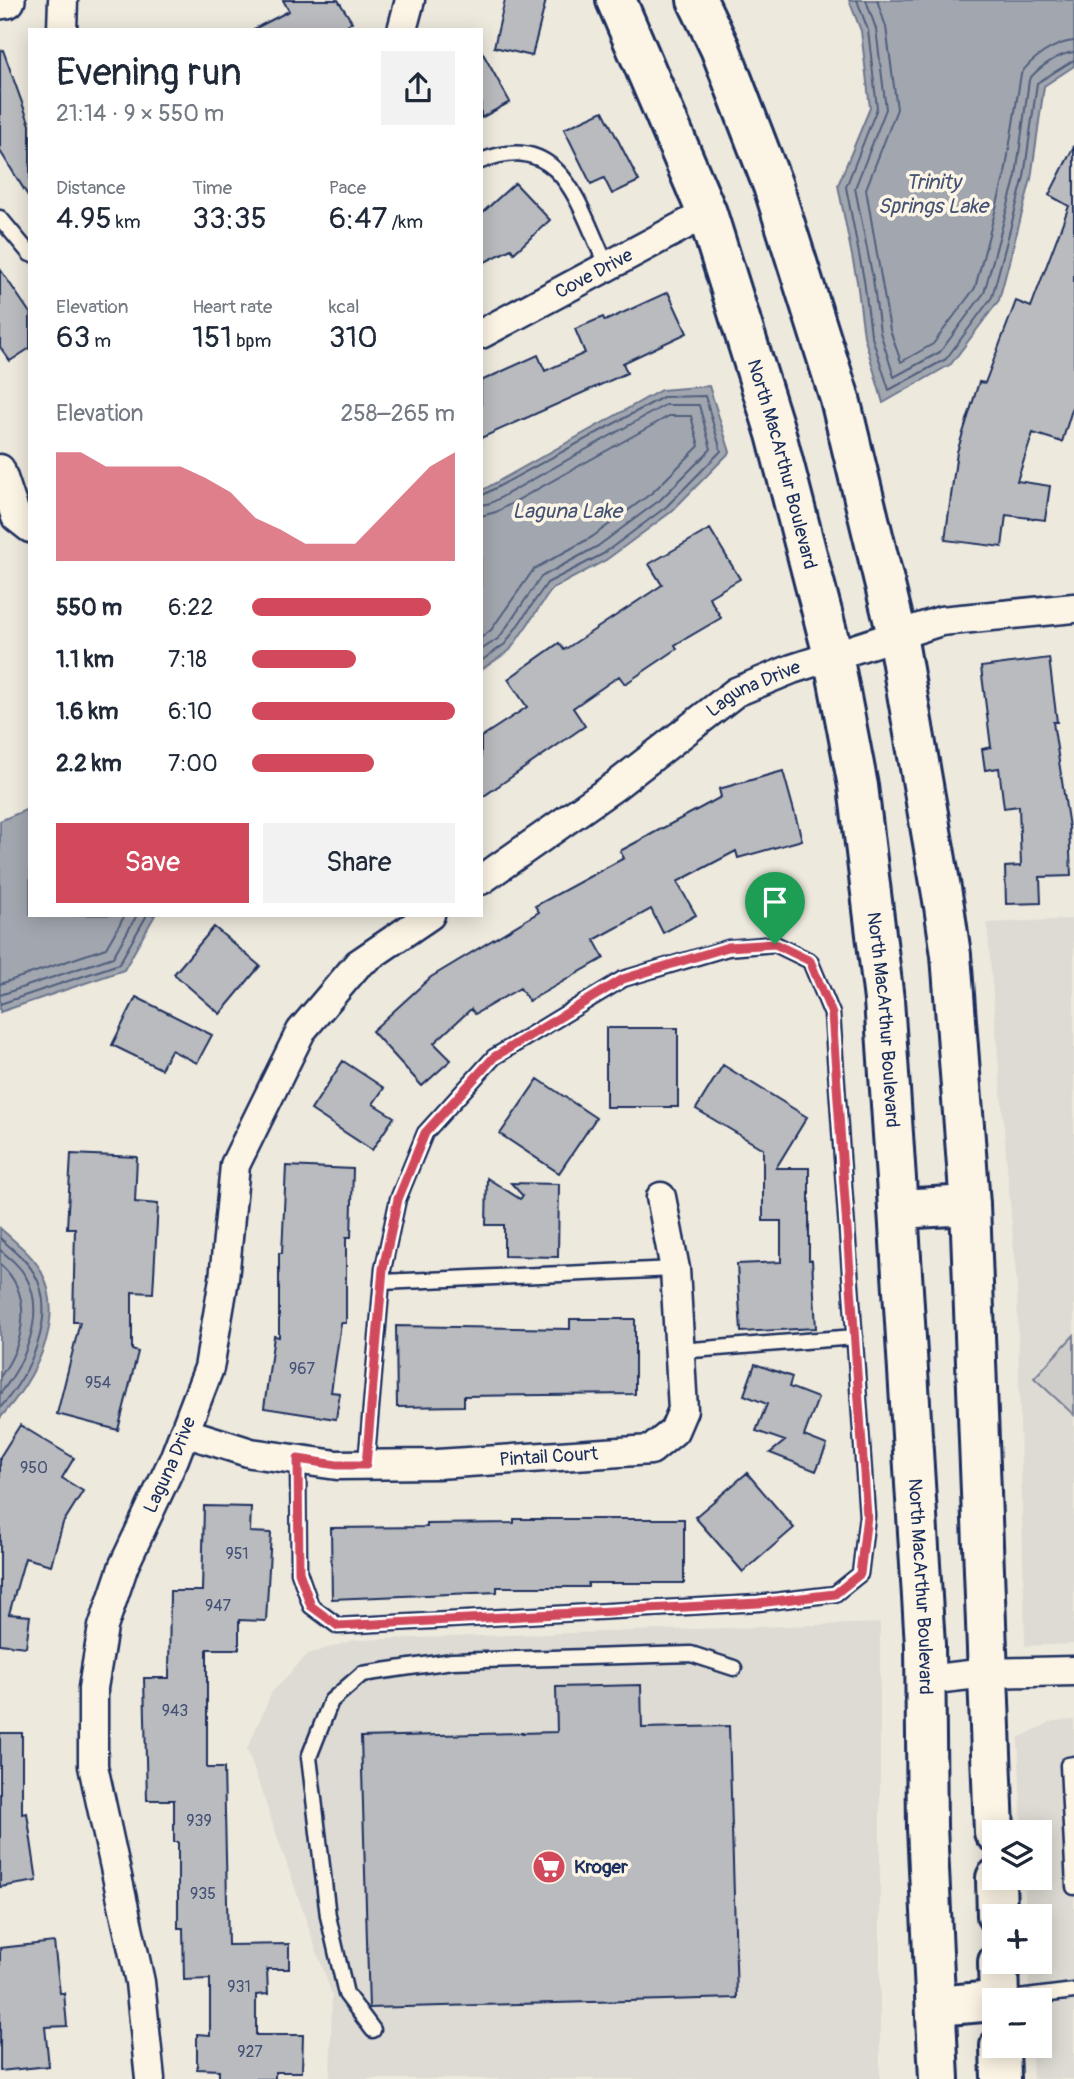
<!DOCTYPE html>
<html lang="en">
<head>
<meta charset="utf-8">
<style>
  :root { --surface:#fff; --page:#f2f2f3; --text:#1f2937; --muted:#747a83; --accent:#d1495b }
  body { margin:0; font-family:Pangolin,sans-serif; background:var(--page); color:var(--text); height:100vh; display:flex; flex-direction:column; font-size:26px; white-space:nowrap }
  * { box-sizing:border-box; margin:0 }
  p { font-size:23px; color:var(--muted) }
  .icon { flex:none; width:38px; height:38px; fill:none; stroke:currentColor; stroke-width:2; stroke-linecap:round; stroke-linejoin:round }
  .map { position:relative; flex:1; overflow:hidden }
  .drawer { position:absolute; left:28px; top:28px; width:455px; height:889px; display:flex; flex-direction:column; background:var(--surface); border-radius:0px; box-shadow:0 4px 18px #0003 }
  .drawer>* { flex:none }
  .tools { position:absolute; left:982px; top:1820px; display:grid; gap:14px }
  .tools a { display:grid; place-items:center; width:70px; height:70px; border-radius:0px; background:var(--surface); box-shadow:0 4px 18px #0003; font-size:35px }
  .pin { position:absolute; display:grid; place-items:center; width:60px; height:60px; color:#fff; margin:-72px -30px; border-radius:50% 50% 50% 0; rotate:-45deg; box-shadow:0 0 7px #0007 }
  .pin .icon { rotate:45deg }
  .round { display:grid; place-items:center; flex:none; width:74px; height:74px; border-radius:0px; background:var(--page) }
  .summary { display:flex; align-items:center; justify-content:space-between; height:119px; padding:0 28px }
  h1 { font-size:38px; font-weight:600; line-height:52px }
  .stats { display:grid; grid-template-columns:repeat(3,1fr); gap:10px; height:119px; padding:7px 28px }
  .stats div { display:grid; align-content:center }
  .stats b { font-size:30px; font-weight:600 }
  .stats small { font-size:19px; font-weight:400 }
  .stats p { font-size:19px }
  .chart { height:196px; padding:14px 28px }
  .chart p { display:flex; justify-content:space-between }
  .chart svg { width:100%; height:126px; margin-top:7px; fill:var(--accent); opacity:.7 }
  .button { display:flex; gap:14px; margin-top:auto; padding:14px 28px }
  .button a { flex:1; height:80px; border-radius:0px; background:var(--accent); color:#fff; font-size:28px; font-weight:600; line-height:80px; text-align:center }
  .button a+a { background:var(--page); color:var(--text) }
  ul { padding:0 28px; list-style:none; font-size:23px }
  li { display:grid; grid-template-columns:112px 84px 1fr; align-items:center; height:52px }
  li i { height:18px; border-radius:9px; background:var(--accent) }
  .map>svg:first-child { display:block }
</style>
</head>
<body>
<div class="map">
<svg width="1074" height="2079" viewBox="0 0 1074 2079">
  <rect width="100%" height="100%" fill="#eee9dd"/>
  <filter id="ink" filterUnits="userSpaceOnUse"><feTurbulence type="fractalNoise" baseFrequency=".0143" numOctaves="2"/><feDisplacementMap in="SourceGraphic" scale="14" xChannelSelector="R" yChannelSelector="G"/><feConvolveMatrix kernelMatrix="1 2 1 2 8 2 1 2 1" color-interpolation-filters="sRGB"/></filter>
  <g filter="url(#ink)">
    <path fill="#dedbd4" d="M 1074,919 L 1074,1644 L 1025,1646 L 1017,1287 L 987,923 Z
      M 880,1623 L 880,2079 L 330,2079 L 332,1995 L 247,1749 L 272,1692 L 308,1654 L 354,1640 Z
      M 1074,1720 L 1074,2079 L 1033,2079 L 1031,2046 L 1040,2046 L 1040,2000 L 1029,2000 L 1028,1962 L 1040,1962 L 1040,1916 L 1026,1916 L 1024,1878 L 1040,1878 L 1040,1832 L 1022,1832 L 1018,1738 L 1053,1721 Z"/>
    <path fill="#cfcdca" stroke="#757e94" stroke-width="2" d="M 1074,1335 L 1074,1415 L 1034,1378 Z"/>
    <path fill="#a2a7af" stroke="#6c778f" stroke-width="2" d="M 849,0 L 1074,0 L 1074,66 L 1044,86 L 1031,179 L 999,300 L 951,364 L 883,403 L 864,336 L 857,281 L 838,185 L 870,108 L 861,31 Z
      M 709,386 L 730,452 L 671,512 L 606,560 L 552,589 L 510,650 L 481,670 L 481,491 L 661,390 Z
      M 30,808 L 30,915 L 155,915 L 124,970 L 0,1012 L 0,821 Z
      M 0,1228 C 14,1241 32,1254 41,1271 C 68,1321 33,1381 0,1418 Z"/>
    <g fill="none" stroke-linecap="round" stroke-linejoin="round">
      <path stroke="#515f7e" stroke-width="2" d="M 857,0 L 868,30 L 877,108 L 846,187 L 864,280 L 871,334 L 889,390 L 946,359 L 992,297 L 1024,177 L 1037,83 L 1074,60
        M 866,0 L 876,29 L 886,109 L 855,188 L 873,279 L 880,332 L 894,377 L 940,352 L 984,293 L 1016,176 L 1029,80 C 1037,68 1060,53 1074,52
        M 877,0 L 886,27 L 897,109 L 866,189 L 890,330 L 901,362 L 933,344 L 975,288 L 1005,174 L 1021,74 C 1030,59 1056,42 1074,41
        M 481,496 L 663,397 L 705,396 L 721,451 L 666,507 L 603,554 L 547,583 L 505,644 L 481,661
        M 481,505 L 491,503 L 665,405 L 699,405 L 711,449 L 660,500 L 598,546 L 541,577 L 499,638 L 481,650
        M 481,516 L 496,512 L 669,416 L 691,416 L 699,446 L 653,492 L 592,537 L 534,569 L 491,630 L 481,638
        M 0,984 L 106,948 L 125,915
        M 0,995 L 113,957 L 137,915
        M 0,1004 L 119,964 L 147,915
        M 0,1238 C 12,1249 26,1259 34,1273 C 59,1316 29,1375 0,1408
        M 0,1250 C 10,1258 20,1266 26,1277 C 47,1314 24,1365 0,1394
        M 0,1264 C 34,1294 25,1343 0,1377"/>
    </g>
    <path fill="#babbbe" stroke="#1b2f5e" stroke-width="2" d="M 283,0 L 338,0 L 352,22 L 339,30 L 252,30 L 289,11 Z
      M 505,0 L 546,0 L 532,56 L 494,47 Z
      M 3,50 L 30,125 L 30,199 L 0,151 L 0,51 Z
      M 481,50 L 510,102 L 481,118 Z
      M 603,111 L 639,181 L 612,194 L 604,178 L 591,184 L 564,129 Z
      M 1074,146 L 1074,403 L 1062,442 L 1033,433 L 1017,481 L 1050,486 L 1045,520 L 1006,515 L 1002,547 L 945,540 L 957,452 L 979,382 L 985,383 L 1016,301 L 1031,307 L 1069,206 L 1049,195 Z
      M 515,183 L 550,220 L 514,253 L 511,249 L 481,264 L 481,214 Z
      M 0,269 L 30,313 L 30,348 L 10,361 L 0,347 Z
      M 668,292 L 687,333 L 623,363 L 627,373 L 481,438 L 481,381 L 538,355 L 545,371 L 585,353 L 575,329 L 603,317 L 605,321 Z
      M 710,529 L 740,579 L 709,597 L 721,618 L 675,645 L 677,649 L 625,684 L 619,676 L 573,708 L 585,726 L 481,798 L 481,737 L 527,707 L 508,679 L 559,643 L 564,650 L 662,585 L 649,564 Z
      M 1049,658 L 1057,722 L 1053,722 L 1069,827 L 1071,876 L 1040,877 L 1041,903 L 1006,904 L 1005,867 L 1021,866 L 1019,806 L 1004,808 L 999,768 L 985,770 L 982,749 L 991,747 L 981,667 Z
      M 783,771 L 802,840 L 738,858 L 736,851 L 677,882 L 696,915 L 663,933 L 651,909 L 594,940 L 604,958 L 529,1001 L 520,988 L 475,1014 L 471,1009 L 434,1043 L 451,1060 L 422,1086 L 372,1031 L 431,977 L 539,912 L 535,906 L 624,858 L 620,851 L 721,797 L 719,789 Z
      M 214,927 L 260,966 L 220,1014 L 174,974 Z
      M 136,997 L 212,1035 L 197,1063 L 171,1050 L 161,1069 L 112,1045 Z
      M 606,1028 L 678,1028 L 678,1107 L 606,1107 Z
      M 343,1061 L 384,1088 L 373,1104 L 394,1117 L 372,1150 L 311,1110 Z
      M 723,1065 L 807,1117 L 776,1168 L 809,1168 L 809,1260 L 812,1260 L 816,1328 L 741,1332 L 737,1264 L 781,1262 L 781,1221 L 763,1221 L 763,1149 L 696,1109 Z
      M 538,1079 L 596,1118 L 559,1173 L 500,1134 Z
      M 71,1154 L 137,1157 L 135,1202 L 158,1204 L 153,1293 L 132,1292 L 132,1350 L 138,1352 L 118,1430 L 57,1414 L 80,1322 L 73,1322 L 75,1228 L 67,1228 Z
      M 286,1166 L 353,1169 L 351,1237 L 346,1237 L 346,1323 L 341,1323 L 331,1392 L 340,1393 L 336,1419 L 264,1408 L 274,1336 L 279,1337 L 279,1253 L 282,1253 Z
      M 487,1178 L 520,1199 L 523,1196 L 511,1183 L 559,1184 L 558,1257 L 504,1256 L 504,1225 L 486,1225 Z
      M 570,1319 L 635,1319 L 635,1394 L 464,1396 L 464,1406 L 397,1407 L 396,1326 L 570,1329 Z
      M 755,1364 L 792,1377 L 789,1387 L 818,1398 L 804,1436 L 827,1445 L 816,1471 L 770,1453 L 785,1441 L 756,1431 L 767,1404 L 744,1395 Z
      M 20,1425 L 74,1458 L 62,1478 L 83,1491 L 63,1523 L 51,1565 L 25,1558 L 9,1614 L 30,1616 L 26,1647 L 0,1644 L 0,1457 Z
      M 747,1473 L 794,1528 L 743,1572 L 695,1517 Z
      M 204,1506 L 251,1507 L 250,1532 L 271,1533 L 266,1621 L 239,1620 L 239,1649 L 207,1649 L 207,1768 L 224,1768 L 228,1945 L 289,1944 L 289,1969 L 267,1969 L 268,1994 L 256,1995 L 256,2035 L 303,2035 L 302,2072 L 275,2072 L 275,2079 L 219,2079 L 219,2070 L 197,2069 L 197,2034 L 210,2035 L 210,1979 L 184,1980 L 183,1928 L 178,1928 L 178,1842 L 174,1842 L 174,1800 L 147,1800 L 144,1678 L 169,1678 L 170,1591 L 202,1591 Z
      M 514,1519 L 684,1519 L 684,1583 L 588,1583 L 588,1587 L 497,1587 L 497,1592 L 332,1599 L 331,1528 L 427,1527 L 427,1524 L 514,1523 Z
      M 641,1685 L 642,1728 L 729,1726 L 737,1998 L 369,2008 L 361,1737 L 557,1732 L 556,1687 Z
      M 0,1733 L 22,1733 L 22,1814 L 27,1813 L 37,1881 L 0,1887 Z
      M 54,1942 L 60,1993 L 64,1993 L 67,2026 L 45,2027 L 49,2066 L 0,2071 L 0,1948 Z"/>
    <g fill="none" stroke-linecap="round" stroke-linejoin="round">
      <defs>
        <path id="service" d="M 481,161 C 564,128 579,209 608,268
          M 0,218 L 30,254
          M 382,1282 L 675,1269
          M 680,1351 L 855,1337
          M 298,1459 L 299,1572 L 311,1606 L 338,1626 L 758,1603 L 835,1594 L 860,1574 L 867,1516 L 832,1014 L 810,961 L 775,944 L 728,948 L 623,979 L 494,1057 L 425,1133 L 398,1199 L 383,1269 L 366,1465
          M 1074,1764 L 1068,1765 L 1074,1887
          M 1002,2000 L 1074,1991
          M 373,2030 L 346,1994 L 328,1916 L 309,1757 L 331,1701 L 362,1674 L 452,1661 L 691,1654 L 734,1668"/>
        <g id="minor">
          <path d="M 62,30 L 63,0"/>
          <path d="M 402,30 L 410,0"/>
          <path id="s1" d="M 481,334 L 707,213"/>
          <path d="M 0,469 L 16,517 L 30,528"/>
          <path id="s2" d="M 481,880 L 615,786 L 736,692 L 792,669 L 941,621 L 1074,608"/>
          <path id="s3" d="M 184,1432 L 251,1453 L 337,1465 L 437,1464 L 651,1450 L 674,1431 L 683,1410 L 675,1269 L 661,1197"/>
          <path d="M 926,1680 L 987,1673 L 1074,1671"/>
          <path id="s4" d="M 150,2079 L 140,1982 L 93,1766 L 93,1688 L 103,1627 L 124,1565 L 174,1459 L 209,1368 L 224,1279 L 235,1165 L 301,1031 L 358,964 L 430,915"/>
        </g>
        <path id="tertiary" d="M 0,1 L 7,0"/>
        <g id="secondary">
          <path id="s5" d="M 616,0 L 707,213 L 776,434 L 833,655 L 858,786 L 884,1000 L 898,1209 L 925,1645 L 927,1827 L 939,2079"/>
          <path d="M 697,0 L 720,48 L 773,186 L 840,399 L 897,635 L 944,906 L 951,955 L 970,1205 L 994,1832"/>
          <path d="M 898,1209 L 970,1205"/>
          <path d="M 996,1878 L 997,1916"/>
          <path d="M 998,1962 L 999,2000"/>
          <path d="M 936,2006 L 994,2001"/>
          <path d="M 1000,2046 L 1001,2079"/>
        </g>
      </defs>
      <use href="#service" stroke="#1b2f5e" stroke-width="19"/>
      <use href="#minor" stroke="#1b2f5e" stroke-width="33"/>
      <use href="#tertiary" stroke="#1b2f5e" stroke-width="40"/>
      <use href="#secondary" stroke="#1b2f5e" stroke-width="44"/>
      <use href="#service" stroke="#fcf5e5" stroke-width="14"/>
      <use href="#minor" stroke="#fcf5e5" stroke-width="28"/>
      <use href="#tertiary" stroke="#fcf5e5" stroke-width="35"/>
      <use href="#secondary" stroke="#fcf5e5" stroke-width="38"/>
    </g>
  </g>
  <g fill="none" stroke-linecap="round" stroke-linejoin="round" filter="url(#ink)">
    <defs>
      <path id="route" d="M 775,944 L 810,961 L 832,1014 L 867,1516 L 860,1574 L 835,1594 L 758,1603 L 338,1626 L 311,1606 L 299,1572 L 298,1459 L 337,1465 L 366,1465 L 383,1269 L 398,1199 L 425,1133 L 494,1057 L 623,979 L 728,947 Z"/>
    </defs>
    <use href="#route" stroke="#fff" stroke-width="14"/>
    <use href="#route" stroke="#d1495b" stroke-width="9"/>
  </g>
  <defs>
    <symbol id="supermarket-disc" viewBox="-11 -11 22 22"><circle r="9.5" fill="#d1495b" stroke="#fcf5e5"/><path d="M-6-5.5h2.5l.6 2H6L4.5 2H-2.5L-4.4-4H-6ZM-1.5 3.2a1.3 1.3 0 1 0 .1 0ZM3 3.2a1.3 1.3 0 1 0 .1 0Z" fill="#fff"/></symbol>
  </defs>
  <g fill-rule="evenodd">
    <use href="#supermarket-disc" x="530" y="1848" width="38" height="38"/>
  </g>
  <g text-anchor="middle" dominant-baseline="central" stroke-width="7" stroke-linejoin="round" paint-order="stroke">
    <g font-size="16" fill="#435276">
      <text x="302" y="1369">967</text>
      <text x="98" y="1383">954</text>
      <text x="34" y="1468">950</text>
      <text x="237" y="1554">951</text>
      <text x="218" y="1606">947</text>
      <text x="175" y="1711">943</text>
      <text x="199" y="1821">939</text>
      <text x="203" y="1894">935</text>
      <text x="239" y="1987">931</text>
      <text x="250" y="2052">927</text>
    </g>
    <g font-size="19" fill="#1b2f5e" stroke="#fcf5e5">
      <text stroke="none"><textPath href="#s1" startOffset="128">Cove Drive</textPath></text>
      <text stroke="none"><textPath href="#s5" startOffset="494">North MacArthur Boulevard</textPath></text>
      <text stroke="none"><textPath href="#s2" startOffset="334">Laguna Drive</textPath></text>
      <text stroke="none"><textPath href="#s5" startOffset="1060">North MacArthur Boulevard</textPath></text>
      <text stroke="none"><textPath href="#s3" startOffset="369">Pintail Court</textPath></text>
      <text stroke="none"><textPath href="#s4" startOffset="634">Laguna Drive</textPath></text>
      <text stroke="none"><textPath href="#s5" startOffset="1628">North MacArthur Boulevard</textPath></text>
    </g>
    <g font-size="19" font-weight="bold" fill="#1b2f5e" stroke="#fcf5e5" text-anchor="start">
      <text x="574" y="1867">Kroger</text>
    </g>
    <g font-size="21" font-style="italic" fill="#445376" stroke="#fcf5e5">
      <text x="933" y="182">Trinity<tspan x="933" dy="24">Springs Lake</tspan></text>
      <text x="567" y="511">Laguna Lake</text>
    </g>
  </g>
</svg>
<div class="tools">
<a><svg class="icon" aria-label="layers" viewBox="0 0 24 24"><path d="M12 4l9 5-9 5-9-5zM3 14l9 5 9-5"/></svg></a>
<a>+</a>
<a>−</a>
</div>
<div class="pin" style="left:775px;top:944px;background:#1e9e55"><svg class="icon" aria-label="arrive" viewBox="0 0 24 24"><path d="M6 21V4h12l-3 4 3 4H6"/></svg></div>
<section class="drawer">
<div class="summary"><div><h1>Evening run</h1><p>21:14 · 9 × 550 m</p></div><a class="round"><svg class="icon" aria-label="share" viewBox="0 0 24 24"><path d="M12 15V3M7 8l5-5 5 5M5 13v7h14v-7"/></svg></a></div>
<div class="stats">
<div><p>Distance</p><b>4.95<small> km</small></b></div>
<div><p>Time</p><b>33:35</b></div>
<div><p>Pace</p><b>6:47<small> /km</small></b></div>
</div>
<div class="stats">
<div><p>Elevation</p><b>63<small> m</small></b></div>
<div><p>Heart rate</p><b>151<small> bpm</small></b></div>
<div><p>kcal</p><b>310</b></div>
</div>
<div class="chart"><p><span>Elevation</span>258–265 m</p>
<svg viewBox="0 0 160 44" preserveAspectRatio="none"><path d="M0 44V6L10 6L20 11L30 11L40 11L50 11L60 15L70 20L80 29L90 33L100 38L110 38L120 38L130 29L140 20L150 11L160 6V44z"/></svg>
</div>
<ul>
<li><b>550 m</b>6:22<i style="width:88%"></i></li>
<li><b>1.1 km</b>7:18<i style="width:51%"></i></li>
<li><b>1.6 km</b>6:10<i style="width:100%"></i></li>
<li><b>2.2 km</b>7:00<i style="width:60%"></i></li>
</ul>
<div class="button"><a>Save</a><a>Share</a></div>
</section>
</div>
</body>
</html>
